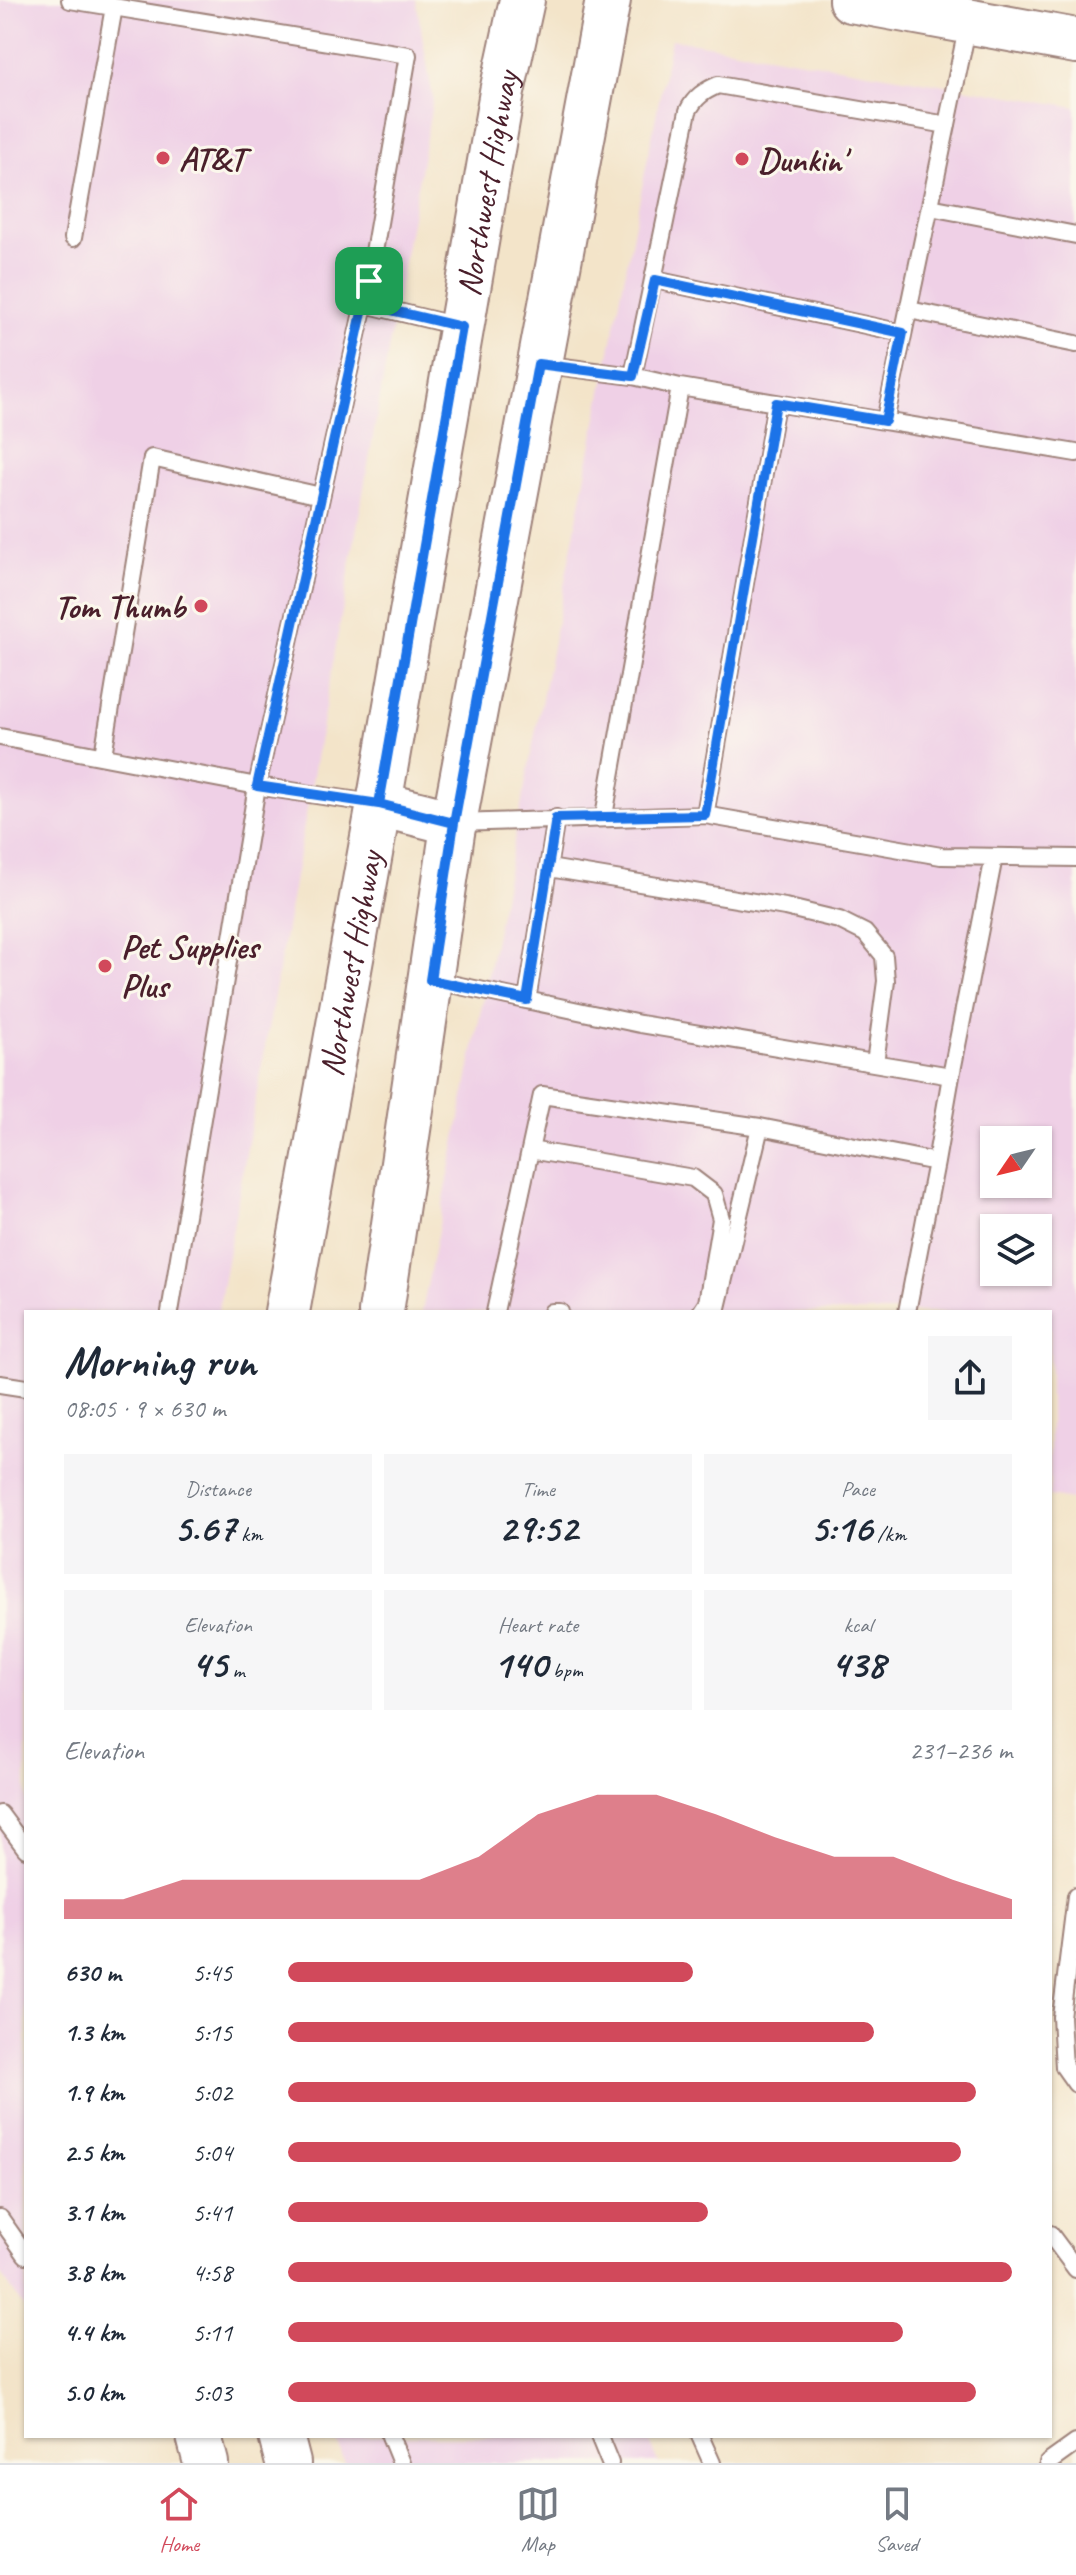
<!DOCTYPE html>
<html lang="en">
<head>
<meta charset="utf-8">
<style>
  :root { --surface:#fff; --page:#f6f6f7; --text:#1f2937; --muted:#747a83; --line:#e0e1e3; --accent:#d1495b }
  body { margin:0; font-family:Caveat,sans-serif; background:var(--page); color:var(--text); height:100vh; display:flex; flex-direction:column; font-size:30px; white-space:nowrap }
  * { box-sizing:border-box; margin:0 }
  p { font-size:26px; color:var(--muted) }
  .icon { flex:none; width:44px; height:44px; fill:none; stroke:currentColor; stroke-width:2; stroke-linecap:round; stroke-linejoin:round }
  .map { position:relative; flex:1; overflow:hidden }
  .panel { position:absolute; left:24px; top:1310px; width:1028px; height:1128px; display:flex; flex-direction:column; background:var(--surface); border-radius:0px; box-shadow:0 2px 6px #0004 }
  .panel>* { flex:none }
  .needle { width:52px; rotate:235deg }
  .tools { position:absolute; left:980px; top:1126px; display:grid; gap:16px }
  .tools a { display:grid; place-items:center; width:72px; height:72px; border-radius:0px; background:var(--surface); box-shadow:0 2px 6px #0004; font-size:40px }
  .pin { position:absolute; display:grid; place-items:center; width:68px; height:68px; color:#fff; margin:-34px; border-radius:16px; box-shadow:0 4px 12px #0006 }
  .round { display:grid; place-items:center; flex:none; width:84px; height:84px; border-radius:0px; background:var(--page) }
  .summary { display:flex; align-items:center; justify-content:space-between; height:136px; padding:0 40px }
  h1 { font-size:44px; font-weight:700; line-height:60px }
  .metrics { display:grid; grid-template-columns:repeat(3,1fr); gap:12px; height:136px; padding:8px 40px }
  .metrics div { display:grid; align-content:center; border-radius:0px; background:var(--page); text-align:center }
  .metrics b { font-size:40px; font-weight:700 }
  .metrics small { font-size:22px; font-weight:400 }
  .metrics p { font-size:22px }
  .chart { height:224px; padding:16px 40px }
  .chart p { display:flex; justify-content:space-between }
  .chart svg { width:100%; height:144px; margin-top:8px; fill:var(--accent); opacity:.7 }
  ul { padding:0 40px; list-style:none; font-size:26px }
  li { display:grid; grid-template-columns:128px 96px 1fr; align-items:center; height:60px }
  li i { height:20px; border-radius:10px; background:var(--accent) }
  .tab-bar { display:flex; justify-content:space-around; align-items:center; height:112px; border-top:2px solid var(--line); background:var(--surface); font-size:22px; color:var(--muted) }
  .tab-bar a { display:grid; justify-items:center; gap:4px }
  .tab-bar .selected { color:var(--accent) }
  .map>svg:first-child { display:block }
</style>
</head>
<body>
<div class="map">
<svg width="1076" height="2463" viewBox="0 0 1076 2463">
  <rect width="100%" height="100%" fill="#fbf7ec"/>
  <filter id="ink" filterUnits="userSpaceOnUse"><feTurbulence type="fractalNoise" baseFrequency=".0125" numOctaves="2"/><feDisplacementMap in="SourceGraphic" scale="16" xChannelSelector="R" yChannelSelector="G"/><feConvolveMatrix kernelMatrix="1 2 1 2 8 2 1 2 1" color-interpolation-filters="sRGB"/></filter>
  <filter id="wash" filterUnits="userSpaceOnUse"><feTurbulence type="fractalNoise" baseFrequency=".006" numOctaves="4" result="noise"/><feDisplacementMap in="SourceGraphic" scale="32" xChannelSelector="R" yChannelSelector="G"/><feGaussianBlur stdDeviation="1.8" result="paint"/><feColorMatrix in="noise" values="0 0 0 0 0 0 0 0 0 0 0 0 0 0 0 0 0 1.4 0 .05"/><feComposite in="paint" operator="in"/></filter>
  <g filter="url(#wash)">
    <rect width="100%" height="100%" fill="#f3e4c9"/>
    <path fill="#efd0e6" fill-rule="evenodd" d="M 0,0 L 416,0 L 433,98 L 218,1312 L 26,1312 L 26,2310 L 0,2273 Z
      M 671,39 L 1076,107 L 1076,1501 L 1050,1496 L 1050,1312 L 422,1312 ZM 994,1140 L 1038,1140 L 1038,1184 L 994,1184 ZM 994,1228 L 1038,1228 L 1038,1272 L 994,1272 Z
      M 335,2436 L 647,2436 L 659,2463 L 345,2463 Z"/>
  </g>
  <g filter="url(#ink)">
    <g fill="none" stroke-linecap="round" stroke-linejoin="round">
      <defs>
        <path id="lane" d="M 70,0 L 408,55 L 365,304 L 461,327
          M 930,207 L 1076,235
          M 73,238 L 114,7
          M 655,280 L 903,333
          M 909,310 L 1076,344
          M 540,364 L 633,376 L 680,387 L 1076,453
          M 633,376 L 688,111 C 695,97 704,91 718,85 L 947,125
          M 885,421 L 968,24
          M 0,737 L 257,786 L 377,804
          M 103,755 L 152,458 L 321,496
          M 705,815 L 776,403
          M 604,816 L 680,387
          M 457,823 L 705,815 L 941,856 L 1076,858
          M 549,868 L 785,907 L 839,920 L 865,933 L 884,956 L 886,981 L 875,1063
          M 432,980 L 640,1024 L 951,1076 L 994,857
          M 527,1000 L 556,818
          M 530,1150 L 693,1178 L 714,1194 L 721,1219 L 707,1303 L 701,1312
          M 170,1312 L 257,786 L 369,281
          M 495,1312 L 542,1095 L 760,1127 L 936,1162 L 951,1076
          M 552,1312 L 560,1312
          M 716,1312 L 760,1127
          M 907,1312 L 936,1162
          M 0,1384 L 26,1388
          M 0,1814 L 26,1849
          M 1076,1896 L 1061,2017 L 1064,2067 L 1076,2084
          M 0,2218 L 26,2255
          M 1050,2234 L 1076,2269
          M 390,2436 L 401,2463
          M 599,2436 L 610,2463
          M 700,2436 L 712,2463
          M 1048,2463 L 1076,2443"/>
        <g id="secondary">
          <path d="M 851,0 L 1076,41"/>
          <path d="M 379,804 L 454,823"/>
          <path id="s1" d="M 287,1312 L 379,804 L 502,92 L 522,0"/>
          <path d="M 381,1312 L 452,833 L 608,0"/>
          <path d="M 199,2436 L 206,2463"/>
          <path d="M 281,2436 L 288,2463"/>
        </g>
      </defs>
      <use href="#lane" stroke="#9e827a" stroke-width="20"/>
      <use href="#secondary" stroke="#9e827a" stroke-width="48"/>
      <use href="#lane" stroke="#fff" stroke-width="16"/>
      <use href="#secondary" stroke="#fff" stroke-width="44"/>
    </g>
  </g>
  <g fill="none" stroke-linecap="round" stroke-linejoin="round" filter="url(#ink)">
    <defs>
      <path id="route" d="M 369,281 L 365,304 L 462,327 L 379,804 L 454,823 L 430,980 L 527,1000 L 556,818 L 705,815 L 776,403 L 885,421 L 903,333 L 655,280 L 633,376 L 538,364 L 454,823 L 379,804 L 257,786 L 369,281"/>
    </defs>
    <use href="#route" stroke="#fff" stroke-width="16"/>
    <use href="#route" stroke="#1a73e8" stroke-width="10"/>
  </g>
  <g fill="#d1495b" stroke="#fbf7ec" stroke-width="3">
    <circle cx="163" cy="158" r="8"/>
    <circle cx="742" cy="159" r="8"/>
    <circle cx="201" cy="606" r="8"/>
    <circle cx="105" cy="966" r="8"/>
  </g>
  <g text-anchor="middle" dominant-baseline="central" stroke-width="6" stroke-linejoin="round" paint-order="stroke">
    <g font-size="34" font-weight="bold" fill="#4a1f2b" stroke="#fbf7ec" text-anchor="start">
      <text x="179" y="158">AT&amp;T</text>
      <text x="758" y="159">Dunkin'</text>
      <text x="185" y="606" text-anchor="end">Tom Thumb</text>
      <text x="121" y="946">Pet Supplies<tspan x="121" dy="39">Plus</tspan></text>
    </g>
    <g font-size="34" fill="#4a1f2b" stroke="#fbf7ec">
      <text stroke="none"><textPath href="#s1" startOffset="1146">Northwest Highway</textPath></text>
      <text stroke="none"><textPath href="#s1" startOffset="354">Northwest Highway</textPath></text>
    </g>
  </g>
</svg>
<div class="tools">
<a><svg class="needle" viewBox="-14 -14 28 28"><path d="M0-13l5 13h-10z" fill="#e53935"/><path d="M0 13l5-13h-10z" fill="#747a83"/></svg></a>
<a><svg class="icon" aria-label="layers" viewBox="0 0 24 24"><path d="M12 4l9 5-9 5-9-5zM3 14l9 5 9-5"/></svg></a>
</div>
<div class="pin" style="left:369px;top:281px;background:#1e9e55"><svg class="icon" aria-label="arrive" viewBox="0 0 24 24"><path d="M6 21V4h12l-3 4 3 4H6"/></svg></div>
<section class="panel">
<div class="summary"><div><h1>Morning run</h1><p>08:05 · 9 × 630 m</p></div><a class="round"><svg class="icon" aria-label="share" viewBox="0 0 24 24"><path d="M12 15V3M7 8l5-5 5 5M5 13v7h14v-7"/></svg></a></div>
<div class="metrics">
<div><p>Distance</p><b>5.67<small> km</small></b></div>
<div><p>Time</p><b>29:52</b></div>
<div><p>Pace</p><b>5:16<small> /km</small></b></div>
</div>
<div class="metrics">
<div><p>Elevation</p><b>45<small> m</small></b></div>
<div><p>Heart rate</p><b>140<small> bpm</small></b></div>
<div><p>kcal</p><b>438</b></div>
</div>
<div class="chart"><p><span>Elevation</span>231–236 m</p>
<svg viewBox="0 0 160 44" preserveAspectRatio="none"><path d="M0 44V38L10 38L20 32L30 32L40 32L50 32L60 32L70 25L80 12L90 6L100 6L110 12L120 19L130 25L140 25L150 32L160 38V44z"/></svg>
</div>
<ul>
<li><b>630 m</b>5:45<i style="width:56%"></i></li>
<li><b>1.3 km</b>5:15<i style="width:81%"></i></li>
<li><b>1.9 km</b>5:02<i style="width:95%"></i></li>
<li><b>2.5 km</b>5:04<i style="width:93%"></i></li>
<li><b>3.1 km</b>5:41<i style="width:58%"></i></li>
<li><b>3.8 km</b>4:58<i style="width:100%"></i></li>
<li><b>4.4 km</b>5:11<i style="width:85%"></i></li>
<li><b>5.0 km</b>5:03<i style="width:95%"></i></li>
</ul>
</section>
</div>
<nav class="tab-bar">
<a class="selected"><svg class="icon" aria-label="home" viewBox="0 0 24 24"><path d="M3 11l9-7 9 7M6 9v11h12V9"/></svg>Home</a>
<a><svg class="icon" aria-label="map" viewBox="0 0 24 24"><path d="M3 6l6-2 6 2 6-2v14l-6 2-6-2-6 2zM9 4v14M15 6v14"/></svg>Map</a>
<a><svg class="icon" aria-label="saved" viewBox="0 0 24 24"><path d="M7 4h10v16l-5-4-5 4z"/></svg>Saved</a>
</nav>
</body>
</html>
